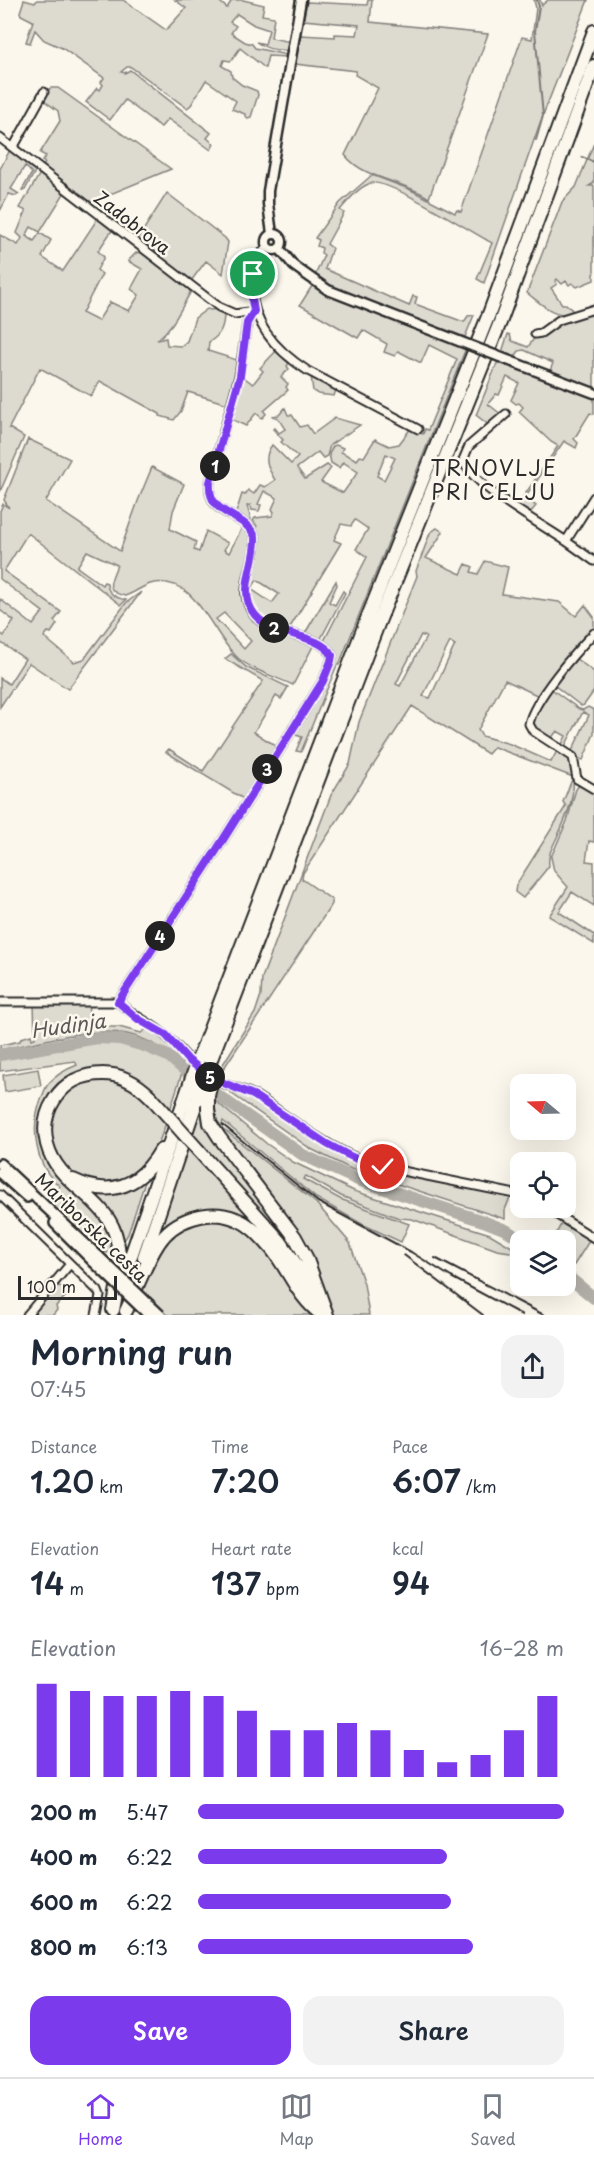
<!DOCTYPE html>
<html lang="en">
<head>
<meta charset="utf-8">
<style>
  :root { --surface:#fff; --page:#f2f2f3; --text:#1f2937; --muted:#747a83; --line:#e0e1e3; --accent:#7c3aed }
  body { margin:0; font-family:"Playpen Sans",sans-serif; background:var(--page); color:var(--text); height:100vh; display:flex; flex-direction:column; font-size:22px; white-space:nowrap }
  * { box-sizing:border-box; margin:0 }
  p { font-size:20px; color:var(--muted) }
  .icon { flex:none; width:33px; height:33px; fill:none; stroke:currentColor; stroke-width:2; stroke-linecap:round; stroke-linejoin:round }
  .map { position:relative; height:1315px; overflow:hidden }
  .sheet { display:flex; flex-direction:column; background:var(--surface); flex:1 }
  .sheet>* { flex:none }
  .needle { width:39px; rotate:289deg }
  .tools { position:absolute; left:510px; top:1074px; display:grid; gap:12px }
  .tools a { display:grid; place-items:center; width:66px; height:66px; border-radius:12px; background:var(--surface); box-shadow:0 6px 24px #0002; font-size:30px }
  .scale { position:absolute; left:18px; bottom:15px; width:99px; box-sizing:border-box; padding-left:6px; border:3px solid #2b2b2b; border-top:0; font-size:16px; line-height:21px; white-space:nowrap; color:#2b2b2b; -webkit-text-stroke:4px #fbf7ec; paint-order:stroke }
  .pin { position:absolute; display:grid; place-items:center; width:51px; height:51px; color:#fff; margin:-26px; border:3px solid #fff; border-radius:50%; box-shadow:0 2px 6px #0007 }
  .km { position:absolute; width:30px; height:30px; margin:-15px; border-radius:50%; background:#222; color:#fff; font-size:16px; line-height:30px; text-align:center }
  .round { display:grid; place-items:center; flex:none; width:63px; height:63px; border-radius:18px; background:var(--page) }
  .overview { display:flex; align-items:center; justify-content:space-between; height:102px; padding:0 30px }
  h1 { font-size:33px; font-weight:600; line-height:45px }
  .metrics { display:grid; grid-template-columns:repeat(3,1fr); gap:9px; height:102px; padding:6px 30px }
  .metrics div { display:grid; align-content:center }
  .metrics b { font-size:30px; font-weight:600 }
  .metrics small { font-size:16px; font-weight:400 }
  .metrics p { font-size:16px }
  .chart { height:168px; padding:12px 30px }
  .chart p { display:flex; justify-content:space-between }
  .chart svg { width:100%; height:108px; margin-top:6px; stroke:var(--accent); stroke-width:6 }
  .button { display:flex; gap:12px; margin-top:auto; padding:12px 30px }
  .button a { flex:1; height:69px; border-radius:18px; background:var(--accent); color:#fff; font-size:24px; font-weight:600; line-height:69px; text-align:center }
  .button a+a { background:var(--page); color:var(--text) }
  ul { padding:0 30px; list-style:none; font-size:20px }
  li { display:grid; grid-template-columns:96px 72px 1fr; align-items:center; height:45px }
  li i { height:15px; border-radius:8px; background:var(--accent) }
  .tabs { display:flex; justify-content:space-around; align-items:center; height:84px; border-top:2px solid var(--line); background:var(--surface); font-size:16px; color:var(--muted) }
  .tabs a { display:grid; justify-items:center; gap:3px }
  .tabs .current { color:var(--accent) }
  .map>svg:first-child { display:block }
</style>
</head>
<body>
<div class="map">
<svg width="594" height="1315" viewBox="0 0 594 1315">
  <rect width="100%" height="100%" fill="#fbf7ec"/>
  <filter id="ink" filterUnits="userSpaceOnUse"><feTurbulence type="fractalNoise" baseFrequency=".0167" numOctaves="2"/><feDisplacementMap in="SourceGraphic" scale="12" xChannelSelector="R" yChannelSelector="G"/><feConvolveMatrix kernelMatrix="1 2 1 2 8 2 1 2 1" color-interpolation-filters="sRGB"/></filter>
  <g filter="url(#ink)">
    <path fill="#dddad0" stroke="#84827e" stroke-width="1.5" fill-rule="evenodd" d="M 24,0 L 35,3 L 37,0 L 123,0 L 166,30 L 186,8 L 175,0 L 221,0 L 220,2 L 227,8 L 232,0 L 243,0 L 264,5 L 262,15 L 274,17 L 271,38 L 291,42 L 289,50 C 278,51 266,49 256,42 L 265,44 L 269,30 L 254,25 L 237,14 L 230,22 L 236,26 L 231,33 L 245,42 L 252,44 L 255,48 L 287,55 L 287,57 L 268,56 L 265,68 L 240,48 L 231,61 L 224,60 L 222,66 L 231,71 L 232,77 L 242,85 L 257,91 L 258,95 L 251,117 L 248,118 L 245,116 L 245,114 L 232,109 L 236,101 L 206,80 L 191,105 L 187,108 L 131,67 L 127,67 L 121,72 L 125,73 L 130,70 L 211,133 L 207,138 L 214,144 L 211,150 L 168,119 L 161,127 L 125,100 L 110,120 L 86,102 L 97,88 L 100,90 L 103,85 L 101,82 L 104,78 L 62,48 L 44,40 L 35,30 L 30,43 L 26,42 L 33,21 L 21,15 L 20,12 Z
      M 368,0 L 372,0 L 370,22 L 488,34 L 429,198 C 404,180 364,180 345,155 L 378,88 L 355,75 L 356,71 L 295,64 L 301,35 L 335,37 L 335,34 L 357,35 L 359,25 L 303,20 L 307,2 L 367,5 Z
      M 534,0 L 540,0 L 542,5 L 548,0 L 588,0 L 540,123 L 484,283 L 477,279 L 492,243 C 471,232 391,180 372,183 C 360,185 348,201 340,210 L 344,213 L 327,244 L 332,248 L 325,269 L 409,306 L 413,296 L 417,297 L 415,304 L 464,322 L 468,316 L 474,315 L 465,337 L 362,299 L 314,278 L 324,255 L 321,253 L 322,248 L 317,246 L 319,240 L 315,238 L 340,203 L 372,175 L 409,189 L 455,213 L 457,210 L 461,212 L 522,37 L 532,39 L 536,8 Z
      M 51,88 L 58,88 L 171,169 L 91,202 L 43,166 L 45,163 L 42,161 L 46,156 L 40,153 L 60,121 L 58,111 L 42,99 L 46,91 Z
      M 594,143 L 594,183 L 589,186 L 594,186 L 594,280 L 577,287 L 572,283 L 569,285 L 566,281 L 562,284 L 557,279 L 555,281 L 557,284 L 551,288 L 562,304 L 566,304 L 576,314 C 553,317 544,306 527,293 L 562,202 L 576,187 Z
      M 10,150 L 36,170 L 25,190 L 22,190 L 32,173 L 25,166 L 11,189 L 19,194 L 16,196 L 9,194 L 0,211 L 0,169 Z
      M 41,174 L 65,192 L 40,232 L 31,227 L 26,236 L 34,241 L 40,233 L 51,240 L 42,257 L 63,271 L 98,218 L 113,229 L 98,251 L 104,257 L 97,270 L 102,274 L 82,313 L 98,321 L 110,302 L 129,311 L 139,295 L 131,289 L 142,269 L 128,261 L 136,253 L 141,252 L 189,287 L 190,293 C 179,312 174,326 157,340 L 166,338 L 167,345 L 181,346 L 187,341 L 195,318 L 207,309 L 211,310 L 217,309 L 224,313 C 224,327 220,336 209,342 L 208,351 L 240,361 L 231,405 L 188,392 L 181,411 L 174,420 L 160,416 L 160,414 L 100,381 L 91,396 L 40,368 L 9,428 L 24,437 L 0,492 L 0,235 L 18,245 L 22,238 L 17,233 L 26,211 L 20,208 L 39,175 Z
      M 167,193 L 225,238 L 228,242 L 223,274 L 206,261 L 191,281 L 137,240 Z
      M 312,286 L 466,348 L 339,665 L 337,665 L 301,752 L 296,751 L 302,737 L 293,734 L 333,670 L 335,655 L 324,641 L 367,557 L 356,549 L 368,529 L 355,520 L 351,526 L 341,524 L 334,540 L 341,543 L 289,629 L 304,635 L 336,581 L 337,585 L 329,602 L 335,605 L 343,591 L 345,593 L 320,640 L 316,641 C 289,632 240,622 250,583 C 255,562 260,550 253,529 L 257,526 L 253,521 L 255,518 L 272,516 L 274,512 L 272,509 L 277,498 L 264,491 L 258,504 L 261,505 L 259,511 L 252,510 L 250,505 L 247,506 L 251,519 L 250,521 L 235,516 L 242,494 L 245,495 L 248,490 L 254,494 L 260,485 L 265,487 L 275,480 C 267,467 263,457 272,445 L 291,464 L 298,457 L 281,442 L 283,440 L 273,429 L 275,428 L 279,433 L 285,429 L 278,418 L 272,416 L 279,415 L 285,408 L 288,415 L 292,415 L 300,427 L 307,425 L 313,434 L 335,418 L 360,425 L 330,445 L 327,456 L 323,458 L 318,452 L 297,468 L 305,479 L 327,465 L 331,468 L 321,482 L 343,493 L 358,472 L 343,462 L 339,468 L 331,463 L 329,454 L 333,446 L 336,445 L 343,448 L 341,452 L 357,460 L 360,456 L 364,457 L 375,439 L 389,446 L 399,444 L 411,428 L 423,434 L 425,429 L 428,430 L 457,359 L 429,345 L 421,363 L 398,351 L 395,356 L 384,352 L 387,344 L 363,330 L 358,338 L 356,337 L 300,305 ZM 386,454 L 395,458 L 384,480 L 377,476 ZM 257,580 L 279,594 L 272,603 L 251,589 Z
      M 594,311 L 594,389 L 551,372 L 550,371 L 553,363 L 524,350 L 519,351 L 515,357 L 502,352 L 508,334 L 510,335 L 512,341 L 528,347 C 541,324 571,319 594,311 Z
      M 277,350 L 289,363 L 287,366 L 289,369 L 281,377 L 288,384 L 286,387 L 288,390 L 264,411 L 266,414 L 262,418 L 256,413 L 246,426 L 233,420 L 232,416 L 242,376 L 253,384 L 263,371 L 260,368 Z
      M 498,361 L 594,397 L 594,414 L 590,413 L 574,439 L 578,443 L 576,448 L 564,441 L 525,498 L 536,506 L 530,513 L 517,506 L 558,446 L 551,442 L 519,412 L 523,407 L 519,403 L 516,404 L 511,400 L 519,383 L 507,377 L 499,395 L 496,394 L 488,404 L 502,415 L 490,426 L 476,415 Z
      M 311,376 L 336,390 L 334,396 L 318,394 L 313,391 Z
      M 28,439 L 70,459 L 46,501 L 120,551 L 138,501 L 152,467 L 184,484 L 173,511 L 170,529 L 196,542 L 194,550 L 199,552 L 206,531 L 228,543 L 224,550 L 229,553 L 243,526 L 251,532 L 254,545 L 246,581 L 250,611 L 302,642 L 314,644 L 293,685 C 276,677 254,671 239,659 C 211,636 197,572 150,584 C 141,587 134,593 125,596 C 103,591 111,581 117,565 L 87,551 L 77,567 L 102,585 L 104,582 L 107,583 C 107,594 116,598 126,600 L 121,605 L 28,533 L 4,571 L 61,612 L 54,621 L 57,624 L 51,633 L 48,632 L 44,637 L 74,662 L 84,659 L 126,603 L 141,592 L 68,689 L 29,663 L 0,707 L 0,678 L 9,684 L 25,659 L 0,642 L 0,633 L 4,636 L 14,621 L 0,610 L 0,599 L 33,625 L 43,612 L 0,579 L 0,511 L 3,504 L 9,508 L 4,500 ZM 224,613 L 251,641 L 244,649 L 216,619 Z
      M 437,528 L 443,532 L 426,558 L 461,574 L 466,564 L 473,567 L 471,572 L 478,574 L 485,561 L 508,567 L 502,594 L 559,602 L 576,616 L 585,605 L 594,617 L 594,630 L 541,697 L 505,680 L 478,730 L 482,736 L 510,744 L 551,762 L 558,749 L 571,758 C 577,786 572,805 560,831 C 555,843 547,853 549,866 L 523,898 L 515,892 L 516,885 L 566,806 L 563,802 L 573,777 L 494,747 L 488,754 L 412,706 L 303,873 L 302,879 L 332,900 L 332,904 L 222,1071 L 220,1069 L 255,1013 L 261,995 L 262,978 L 331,795 L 350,764 L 359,722 L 417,576 L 416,571 L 430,533 ZM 421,635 L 426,637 L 400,686 L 396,684 ZM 450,642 L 455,645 L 430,698 L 423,696 Z
      M 231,654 L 246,667 L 288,687 L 281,699 L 276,696 L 254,732 L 279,748 L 245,800 L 166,752 L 169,749 L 203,771 L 263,681 L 225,659 Z
      M 575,658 L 594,672 L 594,691 L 584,705 L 581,706 L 554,685 Z
      M 550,688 L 579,709 L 583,710 L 588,707 L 594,710 L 594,734 L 583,760 L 576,759 L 561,746 L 566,736 L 557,731 L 550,740 L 532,727 L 531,718 ZM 583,712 L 589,715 L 572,751 L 565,746 Z
      M 580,784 L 594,791 L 594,842 L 589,841 L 586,861 L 594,862 L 594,906 L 572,892 L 559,912 L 594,935 L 594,944 L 549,916 L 568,887 L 554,871 L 551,857 L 567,821 L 576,789 Z
      M 34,1003 L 88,1005 L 91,1027 L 119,1027 L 141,1033 L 148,1028 L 165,1039 L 186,1060 L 184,1064 C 167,1051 149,1039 127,1034 C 92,1026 36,1043 0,1050 L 0,1045 L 20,1041 L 21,1038 L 31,1035 L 32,1039 L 35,1038 Z
      M 108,1042 C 116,1044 125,1043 132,1045 C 151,1049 168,1061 182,1073 L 170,1110 L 143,1084 L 82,1072 C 73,1082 44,1110 40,1120 C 37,1128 39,1136 41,1143 C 50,1180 84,1192 103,1221 C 109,1230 111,1241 113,1252 L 111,1253 L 100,1252 L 49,1202 L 60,1186 C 35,1167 30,1128 41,1100 C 43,1095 45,1087 49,1083 C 56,1075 67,1069 77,1065 L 75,1061 L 0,1071 L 0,1059 C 37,1057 71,1043 108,1042 Z
      M 38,1069 L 41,1086 L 5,1092 L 3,1075 Z
      M 97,1079 C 137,1083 141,1096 166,1123 C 161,1137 152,1163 141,1172 C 120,1187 78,1188 61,1165 C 43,1139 47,1103 76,1086 C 82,1082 90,1081 97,1079 Z
      M 215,1081 L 253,1097 L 325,1146 L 359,1162 L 511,1195 L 505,1210 L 505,1219 L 351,1169 L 311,1149 L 232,1094 L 230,1091 L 214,1085 Z
      M 213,1099 L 267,1144 L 293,1162 L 354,1191 L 490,1234 L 520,1252 L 520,1258 L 510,1252 L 497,1250 L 412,1219 L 399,1218 L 341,1196 L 306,1176 L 303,1179 L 340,1199 L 409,1224 L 401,1242 L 362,1224 L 316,1198 L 223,1121 L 221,1127 L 316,1203 L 350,1243 L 364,1284 L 369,1315 L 331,1315 L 320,1282 L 221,1136 L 213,1116 Z
      M 202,1111 L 291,1239 L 300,1261 L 191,1134 L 199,1112 Z
      M 186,1147 L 209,1169 L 260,1227 L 260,1229 L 227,1213 L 158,1234 Z
      M 143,1180 L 144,1185 L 128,1234 L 125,1239 L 122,1240 L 88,1190 Z
      M 556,1216 L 591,1238 L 574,1265 L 566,1258 L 566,1240 L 553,1240 L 562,1222 L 554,1217 Z
      M 217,1219 L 243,1228 L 267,1251 L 310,1315 L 167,1315 L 140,1289 C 150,1263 164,1230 194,1222 C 201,1220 209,1220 217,1219 Z
      M 56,1285 L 62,1287 L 65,1297 L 56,1306 L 57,1310 L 53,1315 L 29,1315 Z"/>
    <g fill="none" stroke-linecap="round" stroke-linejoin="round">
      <path stroke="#7b7a75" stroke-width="2" d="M 536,140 L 543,116 L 535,31 L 539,6 L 537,0
        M 582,157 L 594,162"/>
      <path stroke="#b1afa7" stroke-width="12" d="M 0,1055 L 97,1038 L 120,1039 L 144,1046 L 168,1056 L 196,1080 L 303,1155 L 358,1180 L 483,1221 L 506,1230 L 522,1240
        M 566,1275 L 594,1298"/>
      <defs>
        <path id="minor" d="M 0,138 L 219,307 L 235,314 L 254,311
          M 13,148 L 44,92
          M 267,247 C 257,257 253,266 252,280 C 250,322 274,349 308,371 L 418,429
          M 254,311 L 247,323 L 239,376 L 210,482 C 206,517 242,511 255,536 C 257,556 244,579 246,595 C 253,643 314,626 332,655 L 331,661 L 323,681 L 216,851 L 118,1002 C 133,1016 152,1023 166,1036 C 183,1050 192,1067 213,1079 C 226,1086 242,1088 256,1096 C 297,1122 334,1154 383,1167 L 520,1195
          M 535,334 L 541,333 L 559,320 L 594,309
          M 506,414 L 469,446 L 463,460 C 472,486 541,524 566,541
          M 594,497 L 566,541 L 594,561
          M 594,633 C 576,651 534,699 529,724 L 533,731 L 573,757 L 577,779 L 594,789
          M 0,1002 L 118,1002
          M 0,1195 L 98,1291 L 100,1296 L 96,1315
          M 546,1208 L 594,1238
          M 27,1315 L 70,1264"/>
        <path id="tertiary" d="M266 242a8 8 0 1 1 16 0a8 8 0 1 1-16 0Z
          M 272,234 L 268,204 L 268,191 L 301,0
          M 279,248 L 294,266 L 328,290 L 433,331
          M 510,361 L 594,393"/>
        <path id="secondary" d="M 0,1164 L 99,1257
          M 0,1173 L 27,1197
          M 55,1223 L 94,1262"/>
        <path id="motorway" d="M 198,1060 L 367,619 L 489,314 L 594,31
          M 208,1067 L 378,624 L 501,320 L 594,66
          M 208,1109 L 210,1123 L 219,1137 L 295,1237 L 306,1257 L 327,1315
          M 199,1151 L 280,1241 L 295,1263 L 315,1301
          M 73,1180 C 112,1199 141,1185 161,1150
          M 144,1257 L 197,1100
          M 122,1282 L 186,1095
          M 113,1310 C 118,1285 123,1258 115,1233 C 102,1195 57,1184 47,1144 C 43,1128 45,1114 54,1100 C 65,1082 83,1074 103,1074 C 123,1074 138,1084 151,1097
          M 126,1311 C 136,1290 146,1262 158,1244 C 173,1219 209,1208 236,1219 C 250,1224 261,1237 271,1248 C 289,1270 298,1298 321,1314"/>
      </defs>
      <use href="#minor" stroke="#2b2b2b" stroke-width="11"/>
      <use href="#tertiary" stroke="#2b2b2b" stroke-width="13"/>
      <use href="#secondary" stroke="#2b2b2b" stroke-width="14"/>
      <use href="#motorway" stroke="#2b2b2b" stroke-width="16"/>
      <use href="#minor" stroke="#fbf7ec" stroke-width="7"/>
      <use href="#tertiary" stroke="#fbf7ec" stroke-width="8"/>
      <use href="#secondary" stroke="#fbf7ec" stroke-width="9"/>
      <use href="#motorway" stroke="#fbf7ec" stroke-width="12"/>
      <path stroke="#2b2b2b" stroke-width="2" d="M 223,1125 L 318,1202 L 411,1252 L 451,1277 L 522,1315
        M 404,1255 L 483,1315
        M 435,1258 L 544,1315"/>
      <defs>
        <path id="tertiary-bridge" d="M 433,331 L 510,361"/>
        <path id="secondary-bridge" d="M 99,1257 L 160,1315
          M 94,1262 L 149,1315"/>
        <path id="motorway-bridge" d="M 186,1095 L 198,1060
          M 151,1097 L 199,1151
          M 197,1100 L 205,1076
          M 208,1109 L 208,1096 L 214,1070"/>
      </defs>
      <use href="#tertiary-bridge" stroke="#2b2b2b" stroke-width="13" stroke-linecap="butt"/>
      <use href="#secondary-bridge" stroke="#2b2b2b" stroke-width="14" stroke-linecap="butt"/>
      <use href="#motorway-bridge" stroke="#2b2b2b" stroke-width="16" stroke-linecap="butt"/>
      <use href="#tertiary-bridge" stroke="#fbf7ec" stroke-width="8"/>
      <use href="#secondary-bridge" stroke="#fbf7ec" stroke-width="9"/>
      <use href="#motorway-bridge" stroke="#fbf7ec" stroke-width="12"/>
    </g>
  </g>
  <g fill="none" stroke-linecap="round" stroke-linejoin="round" filter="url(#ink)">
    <defs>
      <path id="route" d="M 253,274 L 252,300 L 254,311 L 247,323 L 240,376 L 210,482 C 207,517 242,511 255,536 C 257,563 236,591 255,615 C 274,638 318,632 332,655 L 331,661 L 323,681 L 216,851 L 118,1002 L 138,1019 L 166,1035 L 188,1060 L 214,1079 L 253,1095 L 327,1144 L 346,1154 L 363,1162 L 383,1167"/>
    </defs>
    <use href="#route" stroke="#fff" stroke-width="12"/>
    <use href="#route" stroke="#7c3aed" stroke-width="8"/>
  </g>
  <g text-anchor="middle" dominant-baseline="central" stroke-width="5" stroke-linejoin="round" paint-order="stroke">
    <g font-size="18" fill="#2b2b2b" stroke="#fbf7ec">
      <text transform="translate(133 222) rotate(38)">Zadobrova</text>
      <text transform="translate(92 1227) rotate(44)">Mariborska cesta</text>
    </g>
    <g font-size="20" font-style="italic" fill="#5a5956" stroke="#fbf7ec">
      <text transform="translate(68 1025) rotate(-8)">Hudinja</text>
    </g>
    <g font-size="21" letter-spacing="1.5" fill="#2b2b2b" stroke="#fbf7ec">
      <text x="494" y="467">TRNOVLJE<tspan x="494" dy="24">PRI CELJU</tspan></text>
    </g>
  </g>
</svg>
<div class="tools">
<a><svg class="needle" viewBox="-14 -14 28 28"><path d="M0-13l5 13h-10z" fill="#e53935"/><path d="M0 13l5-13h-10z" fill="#747a83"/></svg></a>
<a><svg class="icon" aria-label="locate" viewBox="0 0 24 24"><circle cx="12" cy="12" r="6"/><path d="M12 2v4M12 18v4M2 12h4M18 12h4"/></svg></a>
<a><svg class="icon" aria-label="layers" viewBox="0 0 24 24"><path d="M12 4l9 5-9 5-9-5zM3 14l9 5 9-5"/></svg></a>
</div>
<div class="scale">100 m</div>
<div class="pin" style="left:253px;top:274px;background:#1e9e55"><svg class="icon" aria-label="arrive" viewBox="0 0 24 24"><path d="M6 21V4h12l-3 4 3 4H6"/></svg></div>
<div class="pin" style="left:383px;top:1167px;background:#d93025"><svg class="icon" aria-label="check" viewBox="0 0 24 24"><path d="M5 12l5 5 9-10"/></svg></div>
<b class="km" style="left:215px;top:466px">1</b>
<b class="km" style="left:274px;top:628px">2</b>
<b class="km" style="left:267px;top:769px">3</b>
<b class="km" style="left:160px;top:936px">4</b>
<b class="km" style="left:210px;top:1077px">5</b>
</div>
<section class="sheet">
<div class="overview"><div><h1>Morning run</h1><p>07:45</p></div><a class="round"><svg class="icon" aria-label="share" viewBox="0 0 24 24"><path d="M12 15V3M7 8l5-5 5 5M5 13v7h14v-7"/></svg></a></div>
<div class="metrics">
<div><p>Distance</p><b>1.20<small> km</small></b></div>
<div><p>Time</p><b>7:20</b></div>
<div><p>Pace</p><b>6:07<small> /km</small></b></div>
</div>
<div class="metrics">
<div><p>Elevation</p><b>14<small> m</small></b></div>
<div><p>Heart rate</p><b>137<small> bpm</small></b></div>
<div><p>kcal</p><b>94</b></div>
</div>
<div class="chart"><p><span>Elevation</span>16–28 m</p>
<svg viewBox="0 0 160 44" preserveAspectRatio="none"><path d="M5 44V6M15 44V9M25 44V11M35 44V11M45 44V9M55 44V11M65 44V17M75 44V25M85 44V25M95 44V22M105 44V25M115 44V33M125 44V38M135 44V35M145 44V25M155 44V11"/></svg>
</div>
<ul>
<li><b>200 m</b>5:47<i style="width:100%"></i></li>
<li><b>400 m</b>6:22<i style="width:68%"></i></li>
<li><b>600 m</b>6:22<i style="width:69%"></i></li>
<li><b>800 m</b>6:13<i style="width:75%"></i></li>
</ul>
<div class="button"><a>Save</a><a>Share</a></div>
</section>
<nav class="tabs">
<a class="current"><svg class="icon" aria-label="home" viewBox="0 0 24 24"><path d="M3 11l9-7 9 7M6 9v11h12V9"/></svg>Home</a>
<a><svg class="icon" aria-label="map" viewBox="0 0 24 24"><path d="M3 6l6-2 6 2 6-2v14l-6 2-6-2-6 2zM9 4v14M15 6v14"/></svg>Map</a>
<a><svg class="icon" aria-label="saved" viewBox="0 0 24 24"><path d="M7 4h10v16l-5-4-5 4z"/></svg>Saved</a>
</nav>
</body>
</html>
